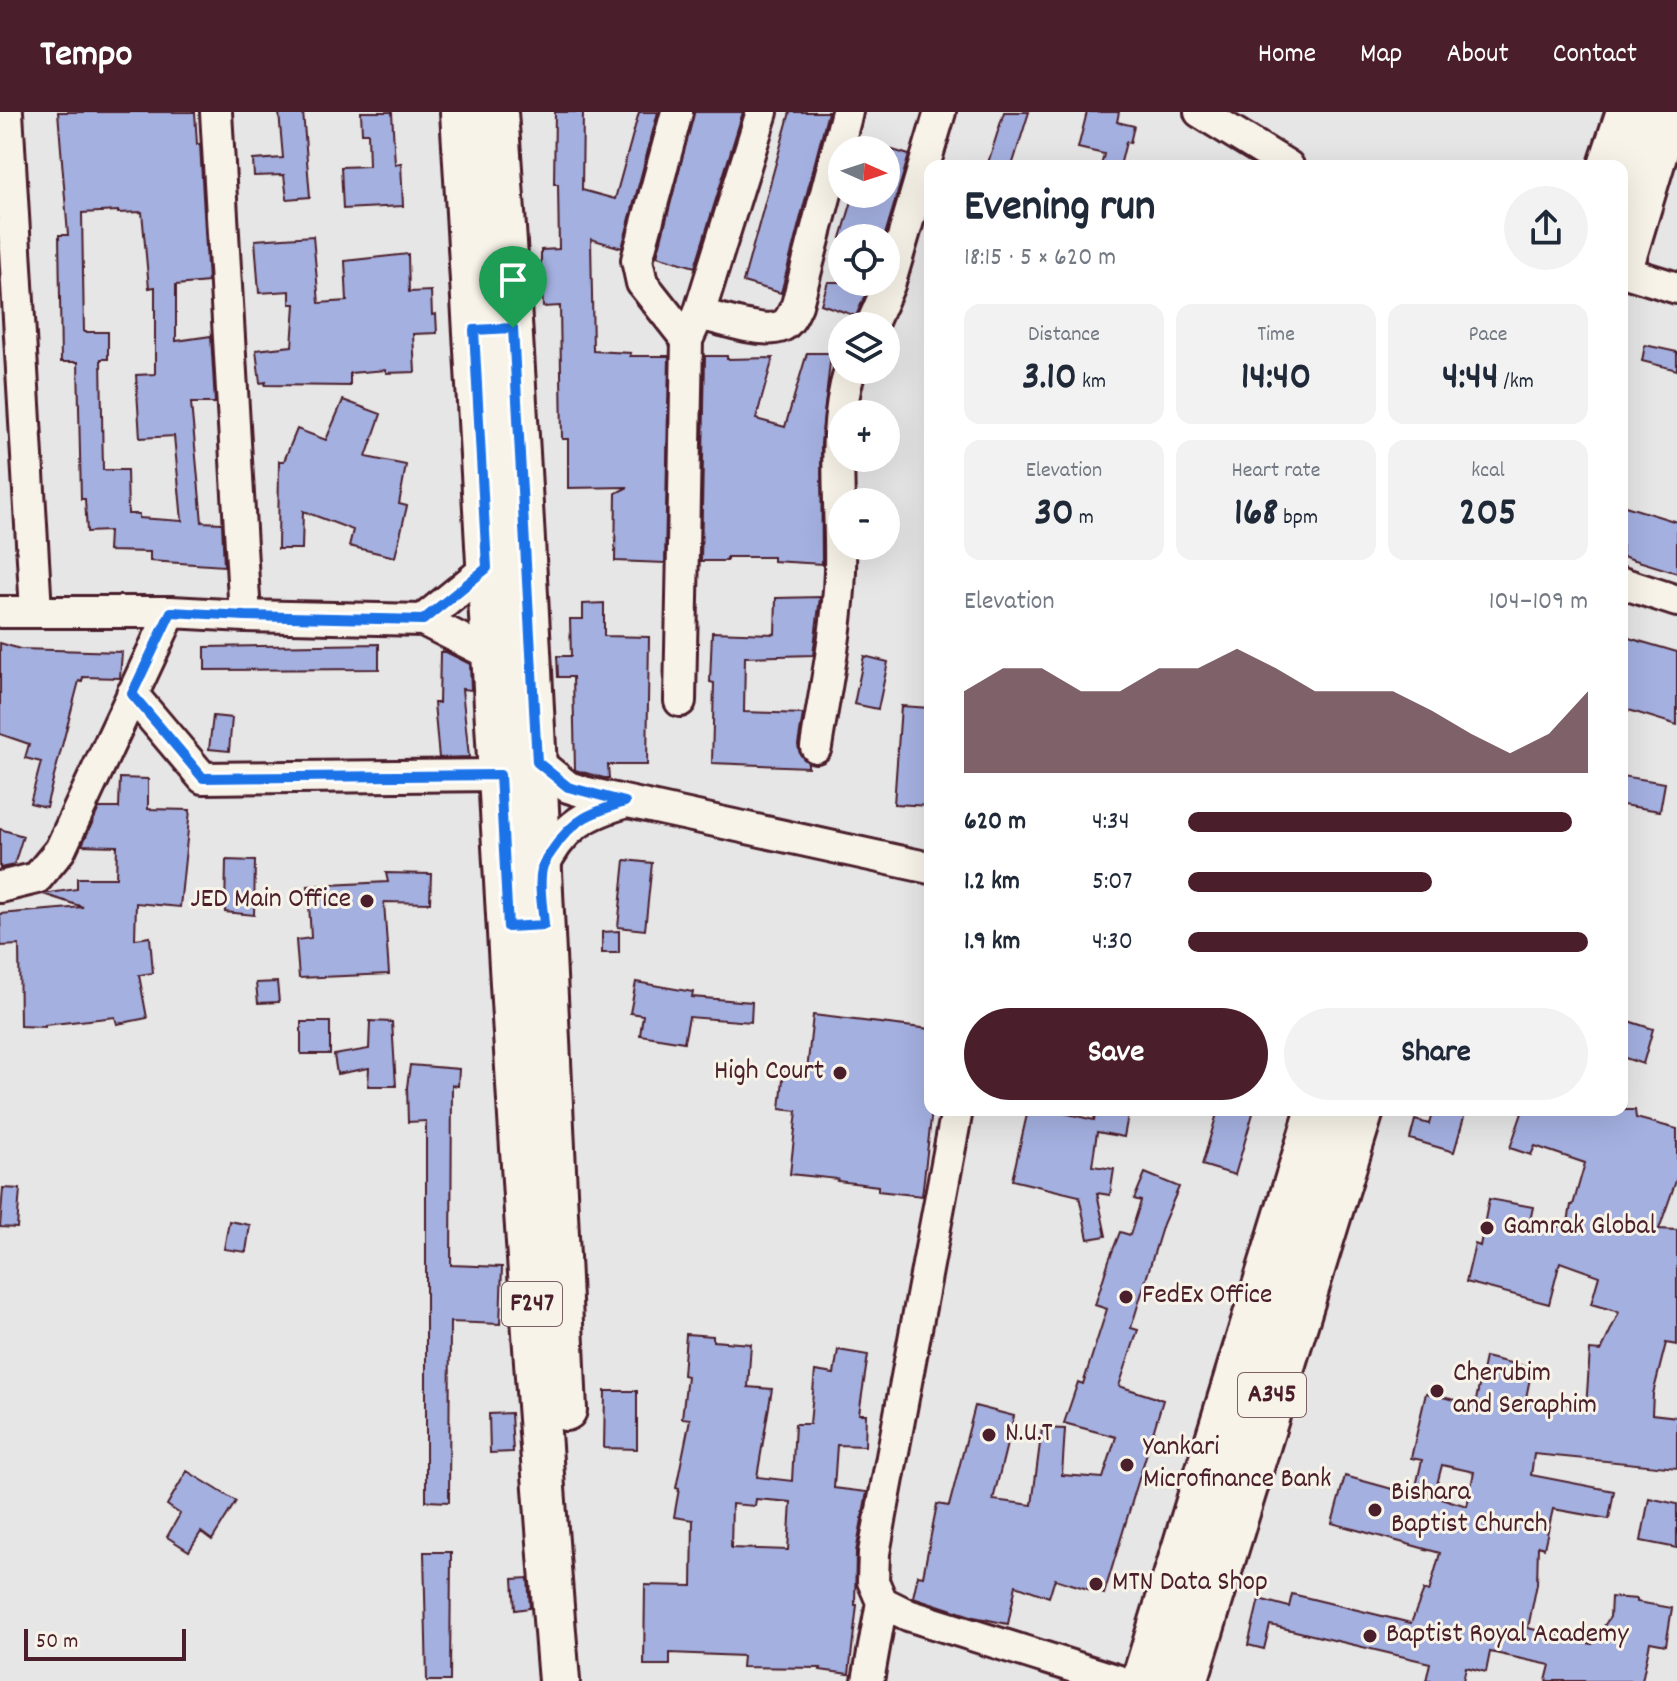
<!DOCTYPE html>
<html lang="en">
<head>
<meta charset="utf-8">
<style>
  :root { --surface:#fff; --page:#f2f2f3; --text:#1f2937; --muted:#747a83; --accent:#4a1f2b }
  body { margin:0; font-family:Dekko,sans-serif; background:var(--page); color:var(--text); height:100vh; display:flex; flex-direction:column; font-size:30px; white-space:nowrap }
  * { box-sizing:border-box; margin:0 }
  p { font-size:26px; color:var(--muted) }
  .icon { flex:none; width:44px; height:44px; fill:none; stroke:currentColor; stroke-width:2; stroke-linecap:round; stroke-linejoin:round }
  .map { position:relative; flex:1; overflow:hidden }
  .drawer { position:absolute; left:924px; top:48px; width:704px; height:956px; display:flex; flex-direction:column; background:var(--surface); border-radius:16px; box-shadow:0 8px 32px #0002 }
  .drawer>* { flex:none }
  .needle { width:52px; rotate:93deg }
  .buttons { position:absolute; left:828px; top:24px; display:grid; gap:16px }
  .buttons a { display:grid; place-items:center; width:72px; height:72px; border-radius:50%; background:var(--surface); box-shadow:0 8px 32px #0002; font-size:40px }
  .scale { position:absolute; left:24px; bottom:20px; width:162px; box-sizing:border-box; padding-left:8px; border:4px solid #4a1f2b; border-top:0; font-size:22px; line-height:28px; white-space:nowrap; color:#4a1f2b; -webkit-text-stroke:6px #f7f3e8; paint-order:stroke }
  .pin { position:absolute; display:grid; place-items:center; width:68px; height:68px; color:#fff; margin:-82px -34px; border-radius:50% 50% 50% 0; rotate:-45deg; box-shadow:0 0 8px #0007 }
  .pin .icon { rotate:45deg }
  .round { display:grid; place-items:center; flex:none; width:84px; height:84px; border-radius:42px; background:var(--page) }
  .head { display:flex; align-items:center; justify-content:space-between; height:136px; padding:0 40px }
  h1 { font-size:44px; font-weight:700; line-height:60px }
  .figures { display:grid; grid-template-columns:repeat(3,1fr); gap:12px; height:136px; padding:8px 40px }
  .figures div { display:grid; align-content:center; border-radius:16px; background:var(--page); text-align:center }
  .figures b { font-size:40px; font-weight:700 }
  .figures small { font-size:22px; font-weight:400 }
  .figures p { font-size:22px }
  .chart { height:224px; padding:16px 40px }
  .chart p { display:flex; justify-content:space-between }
  .chart svg { width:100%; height:144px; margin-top:8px; fill:var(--accent); opacity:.7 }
  .primary-button { display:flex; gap:16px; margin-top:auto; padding:16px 40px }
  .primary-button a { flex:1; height:92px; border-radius:48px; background:var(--accent); color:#fff; font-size:32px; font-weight:700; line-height:92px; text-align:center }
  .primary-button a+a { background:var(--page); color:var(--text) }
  ul { padding:0 40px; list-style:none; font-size:26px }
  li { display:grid; grid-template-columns:128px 96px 1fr; align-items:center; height:60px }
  li i { height:20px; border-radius:10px; background:var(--accent) }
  header { display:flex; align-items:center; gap:48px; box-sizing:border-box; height:112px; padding:0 40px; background:var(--accent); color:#fff }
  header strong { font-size:38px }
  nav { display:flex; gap:44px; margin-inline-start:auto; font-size:28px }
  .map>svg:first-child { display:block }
</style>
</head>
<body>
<header>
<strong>Tempo</strong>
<nav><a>Home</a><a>Map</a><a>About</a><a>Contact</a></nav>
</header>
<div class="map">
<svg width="1677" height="1569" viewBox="0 0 1677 1569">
  <rect width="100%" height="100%" fill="#e6e6e6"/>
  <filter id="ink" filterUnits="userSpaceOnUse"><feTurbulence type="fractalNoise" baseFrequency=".0125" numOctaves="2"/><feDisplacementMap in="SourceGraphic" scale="16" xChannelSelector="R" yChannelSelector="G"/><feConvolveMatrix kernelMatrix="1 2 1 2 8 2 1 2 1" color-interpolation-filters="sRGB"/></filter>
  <g filter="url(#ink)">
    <path fill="#a4b0e0" stroke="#4a1f2b" stroke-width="2" fill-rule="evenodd" d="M 58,0 L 195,0 L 197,32 L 200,32 L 208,170 L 176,173 L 176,229 L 211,224 L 215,291 L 191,291 L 202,410 L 222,411 L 224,454 L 150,449 L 150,440 L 108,439 L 109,419 L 87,420 L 85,387 L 81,387 L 78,250 L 61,250 L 59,123 L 68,123 ZM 118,99 L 118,101 L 142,100 L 149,176 L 155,175 L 155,262 L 136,263 L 140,326 L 174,324 L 182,409 L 139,406 L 139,402 L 128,402 L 127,358 L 103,358 L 101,247 L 108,247 L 108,220 L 84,220 L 82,101 Z
      M 279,0 L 303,0 L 310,85 L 287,87 L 284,63 L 254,64 L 253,48 L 283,46 Z
      M 361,0 L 392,0 L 395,52 L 401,51 L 403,94 L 343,97 L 341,55 L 369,54 L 368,21 L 362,21 Z
      M 555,0 L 583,0 L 582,78 L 615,87 L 639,0 L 658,0 L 622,136 L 591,127 L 593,239 L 631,241 L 630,244 L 669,244 L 665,451 L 615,449 L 616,381 L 628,375 L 568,376 L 568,327 L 562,327 L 560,194 L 543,195 L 541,160 L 541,138 L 559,137 L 558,72 L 554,72 Z
      M 694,0 L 743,0 L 695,155 L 657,144 Z
      M 790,0 L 828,0 L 781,181 L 743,170 Z
      M 1004,0 L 1029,0 L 1012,54 L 987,54 Z
      M 1087,0 L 1119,0 L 1117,10 L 1134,14 L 1130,31 L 1126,30 L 1120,54 L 1101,54 L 1104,42 L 1078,36 Z
      M 886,36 L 909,43 L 884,126 L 841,126 L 854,82 L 886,82 Z
      M 313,124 L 319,191 L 347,189 L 345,149 L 408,142 L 409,180 L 431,179 L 432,203 L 436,202 L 437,221 L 413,222 L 415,260 L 386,261 L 386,258 L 350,261 L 350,274 L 265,273 L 266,270 L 260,271 L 256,238 L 292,234 L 295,192 L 290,192 L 290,179 L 259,181 L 255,128 Z
      M 828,170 L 871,170 L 856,204 L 821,192 Z
      M 1645,233 L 1677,240 L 1677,258 L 1642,249 Z
      M 807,241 L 831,241 L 821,332 L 822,452 L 773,449 L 773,445 L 727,445 L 727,449 L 701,449 L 705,244 L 727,244 L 727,247 L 773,246 L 756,307 L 785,315 Z
      M 343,288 L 381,302 L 366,345 L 406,353 L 399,392 L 407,394 L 395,445 L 349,434 L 353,418 L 303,399 L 302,437 L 278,437 L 279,349 L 284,349 L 297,317 L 326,328 Z
      M 1622,393 L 1677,410 L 1677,461 L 1622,444 Z
      M 820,485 L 813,543 L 745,545 L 744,600 L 803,602 L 798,633 L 800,642 L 808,650 L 808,655 L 712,651 L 714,571 L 710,570 L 712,520 L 775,522 L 776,486 Z
      M 604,491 L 604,524 L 649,525 L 647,653 L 608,653 L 609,666 L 604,666 L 575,658 L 573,565 L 558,565 L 557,544 L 571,544 L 570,507 L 583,507 L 583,492 Z
      M 1622,524 L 1677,540 L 1677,613 L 1622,596 Z
      M 0,531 L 20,537 L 122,540 L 120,566 L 83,565 L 82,570 L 79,569 L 46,695 L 30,691 L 41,650 L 25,646 L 29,632 L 0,622 Z
      M 379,532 L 379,557 L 205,558 L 205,535 Z
      M 440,540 L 446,540 L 470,552 L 471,578 L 462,577 L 469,645 L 439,646 L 434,591 L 439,591 Z
      M 864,544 L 888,550 L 878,597 L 854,592 Z
      M 901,594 L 930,596 L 930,694 L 894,692 Z
      M 213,604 L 232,606 L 229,639 L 209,637 Z
      M 1622,664 L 1665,671 L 1660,699 L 1622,693 Z
      M 120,666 L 148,667 L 148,697 L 190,698 L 180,795 L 136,791 L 135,827 L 150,825 L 153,861 L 139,863 L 147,906 L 117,912 L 115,905 L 45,913 L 45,915 L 20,914 L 19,833 L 1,834 L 0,802 L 83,795 L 43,782 L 77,777 L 77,766 L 116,766 L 117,734 L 82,733 L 99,696 L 119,696 Z
      M 0,717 L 23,724 L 14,753 L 0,756 Z
      M 226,748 L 255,749 L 254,803 L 225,800 Z
      M 625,748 L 652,751 L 645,818 L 618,815 Z
      M 386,761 L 431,762 L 430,791 L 384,790 L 389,862 L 299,866 L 296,828 L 311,826 L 308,774 L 388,770 Z
      M 619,819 L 619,841 L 602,841 L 602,820 Z
      M 277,870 L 279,890 L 258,891 L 256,871 Z
      M 636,870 L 693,880 L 692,885 L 752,890 L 751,910 L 689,905 L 684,930 L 640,923 L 643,903 L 630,901 Z
      M 813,903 L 930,917 L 932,998 L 922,1084 L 878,1079 L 878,1074 L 837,1069 L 838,1067 L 790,1062 L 797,999 L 780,997 L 784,957 L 807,959 Z
      M 1622,907 L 1653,917 L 1643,952 L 1622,945 Z
      M 370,909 L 392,910 L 396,974 L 368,974 L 369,956 L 337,962 L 334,943 L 369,937 Z
      M 301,910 L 330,910 L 330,942 L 301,942 Z
      M 410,953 L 459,957 L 458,974 L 452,973 L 451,1153 L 502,1155 L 500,1212 L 450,1210 L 449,1390 L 426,1389 L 426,1009 L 408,1010 L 407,975 Z
      M 1028,998 L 1051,998 L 1094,1008 L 1096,998 L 1129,998 L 1124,1025 L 1097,1020 L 1092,1054 L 1114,1057 L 1110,1083 L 1097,1081 L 1106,1124 L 1088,1127 L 1079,1084 L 1012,1068 Z
      M 1218,998 L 1254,998 L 1235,1063 L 1202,1053 Z
      M 1433,998 L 1466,998 L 1454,1040 L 1410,1027 L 1415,1008 L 1429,1012 Z
      M 1523,998 L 1635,998 L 1636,1006 L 1677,1017 L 1677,1066 L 1659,1117 L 1677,1118 L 1677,1233 L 1666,1231 L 1653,1282 L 1652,1302 L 1677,1305 L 1677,1356 L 1534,1342 L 1531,1363 L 1614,1379 L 1609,1407 L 1553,1397 L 1544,1436 L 1538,1434 L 1537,1472 L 1528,1516 L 1592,1532 L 1610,1505 L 1611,1485 L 1637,1487 L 1637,1490 L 1672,1496 L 1666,1533 L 1650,1530 L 1642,1569 L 1546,1569 L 1550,1553 L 1490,1540 L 1486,1560 L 1466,1555 L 1463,1569 L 1426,1569 L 1430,1551 L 1270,1513 L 1264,1537 L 1248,1533 L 1259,1487 L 1289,1495 L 1292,1482 L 1411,1511 L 1424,1478 L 1429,1480 L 1440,1441 L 1332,1411 L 1345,1364 L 1414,1383 L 1422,1348 L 1411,1346 L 1426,1281 L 1475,1293 L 1485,1245 L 1532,1256 L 1526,1286 L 1586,1296 L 1590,1238 L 1601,1239 L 1619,1200 L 1591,1192 L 1599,1164 L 1560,1150 L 1549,1192 L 1466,1170 L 1475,1132 L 1480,1134 L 1489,1087 L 1533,1095 L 1530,1109 L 1567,1116 L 1571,1093 L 1573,1093 L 1585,1051 L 1535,1034 L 1531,1043 L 1510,1036 ZM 1442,1353 L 1474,1360 L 1467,1394 L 1434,1384 Z
      M 1145,1061 L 1179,1075 L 1163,1112 L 1131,1216 L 1138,1218 L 1119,1274 L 1163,1288 L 1104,1482 L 1055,1467 L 1049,1485 L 1016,1473 L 1008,1512 L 974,1505 L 913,1485 L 918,1463 L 923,1464 L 937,1392 L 949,1394 L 975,1294 L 1014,1304 L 993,1388 L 1032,1393 L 1042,1316 L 1065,1317 L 1062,1363 L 1103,1366 L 1116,1325 L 1064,1311 L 1078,1270 L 1083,1272 L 1107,1197 L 1095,1193 L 1109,1148 L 1120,1120 L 1130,1123 L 1141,1089 L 1134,1087 Z
      M 3,1076 L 20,1077 L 17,1116 L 0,1115 Z
      M 229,1109 L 250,1113 L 246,1140 L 224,1137 Z
      M 686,1222 L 713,1224 L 713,1229 L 751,1232 L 748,1275 L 772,1277 L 757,1365 L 792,1369 L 795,1312 L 810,1312 L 815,1259 L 834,1262 L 838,1238 L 868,1243 L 859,1302 L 866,1302 L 865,1334 L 837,1333 L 834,1376 L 867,1380 L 856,1440 L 855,1493 L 857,1493 L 849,1562 L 820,1558 L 821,1556 L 742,1555 L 743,1544 L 670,1541 L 670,1553 L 644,1553 L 645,1473 L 692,1474 L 693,1408 L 674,1405 L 679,1377 L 676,1376 L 690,1307 L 682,1306 L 687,1264 L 683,1263 ZM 756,1387 L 791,1390 L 788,1438 L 731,1436 L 732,1392 L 755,1394 Z
      M 605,1279 L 637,1279 L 637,1337 L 604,1336 Z
      M 511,1301 L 513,1340 L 490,1341 L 489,1302 Z
      M 187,1359 L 236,1389 L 212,1428 L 201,1420 L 189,1439 L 167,1425 L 180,1402 L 167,1393 Z
      M 1649,1386 L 1677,1392 L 1677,1436 L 1641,1429 Z
      M 424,1440 L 451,1440 L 450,1569 L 427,1569 Z
      M 528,1466 L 530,1496 L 515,1498 L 513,1467 Z"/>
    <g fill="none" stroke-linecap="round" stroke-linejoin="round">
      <defs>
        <path id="minor" d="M 7,0 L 36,499
          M 216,0 L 245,504
          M 677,0 L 637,148 L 642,171 L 687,228
          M 1200,0 L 1288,54
          M 1622,159 L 1677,176
          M 699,202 C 718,206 764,223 782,214 C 790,210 793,201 797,193 L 847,0
          M 871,214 L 889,173 L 940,0
          M 1622,471 L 1677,489
          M 0,500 L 171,500 L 245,504 L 423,508 L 494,544
          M 423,508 L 487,456
          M 132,582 L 203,666 L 500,663
          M 680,589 L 687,228 L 699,202 L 762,0
          M 816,635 C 825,577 838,518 840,459 C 842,393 830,322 850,258
          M 537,650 L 568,675 L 587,681 L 930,756
          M 542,757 C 561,717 582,703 623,691
          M 0,775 L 37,766 L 60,738 L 171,500
          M 957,998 L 874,1441 L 873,1469 L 882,1490 L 908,1503 L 1119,1569
          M 868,1569 L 882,1490"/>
        <path id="major" d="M 461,0 C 493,523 516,1047 559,1569
          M 497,0 C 528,432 546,865 566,1298"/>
        <path id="highway" d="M 1611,54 L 1629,0
          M 1622,150 L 1667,0
          M 1144,1569 L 1319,998
          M 1185,1569 L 1361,998"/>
      </defs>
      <use href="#minor" stroke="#4a1f2b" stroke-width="36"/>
      <use href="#major" stroke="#4a1f2b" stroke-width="46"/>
      <use href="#highway" stroke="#4a1f2b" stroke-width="50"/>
      <use href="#minor" stroke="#f7f3e8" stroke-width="30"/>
      <use href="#major" stroke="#f7f3e8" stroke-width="40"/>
      <use href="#highway" stroke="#f7f3e8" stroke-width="44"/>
    </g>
  </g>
  <g fill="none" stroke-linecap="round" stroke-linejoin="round" filter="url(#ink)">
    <defs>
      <path id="route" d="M 513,216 L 537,650 L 568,675 L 625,690 C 593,700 574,706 554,736 C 550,742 543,750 542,757 C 538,774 543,796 544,813 L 508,815 L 500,663 L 203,666 L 132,582 L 171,500 L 245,504 L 423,508 L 487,456 L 474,218 Z"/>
    </defs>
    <use href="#route" stroke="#fff" stroke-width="16"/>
    <use href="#route" stroke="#1a73e8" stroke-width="10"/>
  </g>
  <g fill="#4a1f2b" stroke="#f7f3e8" stroke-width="3">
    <circle cx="367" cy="789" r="8"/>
    <circle cx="840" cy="961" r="8"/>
    <circle cx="1487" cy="1116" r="8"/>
    <circle cx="1126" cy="1185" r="8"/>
    <circle cx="1437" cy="1279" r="8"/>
    <circle cx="989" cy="1323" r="8"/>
    <circle cx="1127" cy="1353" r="8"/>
    <circle cx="1375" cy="1398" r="8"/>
    <circle cx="1096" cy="1472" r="8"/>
    <circle cx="1370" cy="1524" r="8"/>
  </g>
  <g text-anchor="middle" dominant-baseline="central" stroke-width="6" stroke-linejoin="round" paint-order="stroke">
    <g fill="#f7f3e8" stroke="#7e5f64" stroke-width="2">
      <rect x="502" y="1170" width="60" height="44" rx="6"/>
      <rect x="1238" y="1261" width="68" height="44" rx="6"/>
    </g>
    <g font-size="26" font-weight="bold" fill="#4a1f2b">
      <text x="532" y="1192">F247</text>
      <text x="1272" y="1283">A345</text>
    </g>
    <g font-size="28" fill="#4a1f2b" stroke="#f7f3e8" text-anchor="start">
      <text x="351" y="789" text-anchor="end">JED Main Office</text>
      <text x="824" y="961" text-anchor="end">High Court</text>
      <text x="1503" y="1116">Gamrak Global</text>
      <text x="1142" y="1185">FedEx Office</text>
      <text x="1453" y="1263">Cherubim<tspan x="1453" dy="32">and Seraphim</tspan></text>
      <text x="1005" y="1323">N.U.T</text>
      <text x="1143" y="1337">Yankari<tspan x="1143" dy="32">Microfinance Bank</tspan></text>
      <text x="1391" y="1382">Bishara<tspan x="1391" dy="32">Baptist Church</tspan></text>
      <text x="1112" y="1472">MTN Data Shop</text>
      <text x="1386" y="1524">Baptist Royal Academy</text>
    </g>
  </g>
</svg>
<div class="buttons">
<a><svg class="needle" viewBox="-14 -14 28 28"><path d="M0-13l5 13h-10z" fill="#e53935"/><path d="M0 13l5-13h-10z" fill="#747a83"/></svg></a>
<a><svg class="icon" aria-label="locate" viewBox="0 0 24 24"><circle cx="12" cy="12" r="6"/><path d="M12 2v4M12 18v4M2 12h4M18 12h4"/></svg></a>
<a><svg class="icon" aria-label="layers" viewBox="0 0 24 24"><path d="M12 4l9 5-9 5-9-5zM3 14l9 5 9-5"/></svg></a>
<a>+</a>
<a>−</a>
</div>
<div class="scale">50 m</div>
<div class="pin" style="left:513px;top:216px;background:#1e9e55"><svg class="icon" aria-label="arrive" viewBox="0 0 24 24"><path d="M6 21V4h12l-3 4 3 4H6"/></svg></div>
<section class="drawer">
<div class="head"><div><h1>Evening run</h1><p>18:15 · 5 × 620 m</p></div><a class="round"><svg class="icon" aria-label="share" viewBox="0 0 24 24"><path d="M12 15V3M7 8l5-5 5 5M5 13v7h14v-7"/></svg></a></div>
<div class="figures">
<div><p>Distance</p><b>3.10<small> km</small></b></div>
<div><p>Time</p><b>14:40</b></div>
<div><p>Pace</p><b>4:44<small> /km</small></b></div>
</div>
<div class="figures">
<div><p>Elevation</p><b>30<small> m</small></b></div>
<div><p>Heart rate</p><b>168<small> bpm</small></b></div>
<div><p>kcal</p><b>205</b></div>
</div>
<div class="chart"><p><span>Elevation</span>104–109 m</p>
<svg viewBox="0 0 160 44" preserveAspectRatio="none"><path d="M0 44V19L10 12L20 12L30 19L40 19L50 12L60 12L70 6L80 12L90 19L100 19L110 19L120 25L130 32L140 38L150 32L160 19V44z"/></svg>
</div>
<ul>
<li><b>620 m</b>4:34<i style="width:96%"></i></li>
<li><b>1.2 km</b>5:07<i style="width:61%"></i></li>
<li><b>1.9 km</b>4:30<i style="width:100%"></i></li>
</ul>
<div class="primary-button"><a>Save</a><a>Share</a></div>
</section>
</div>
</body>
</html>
